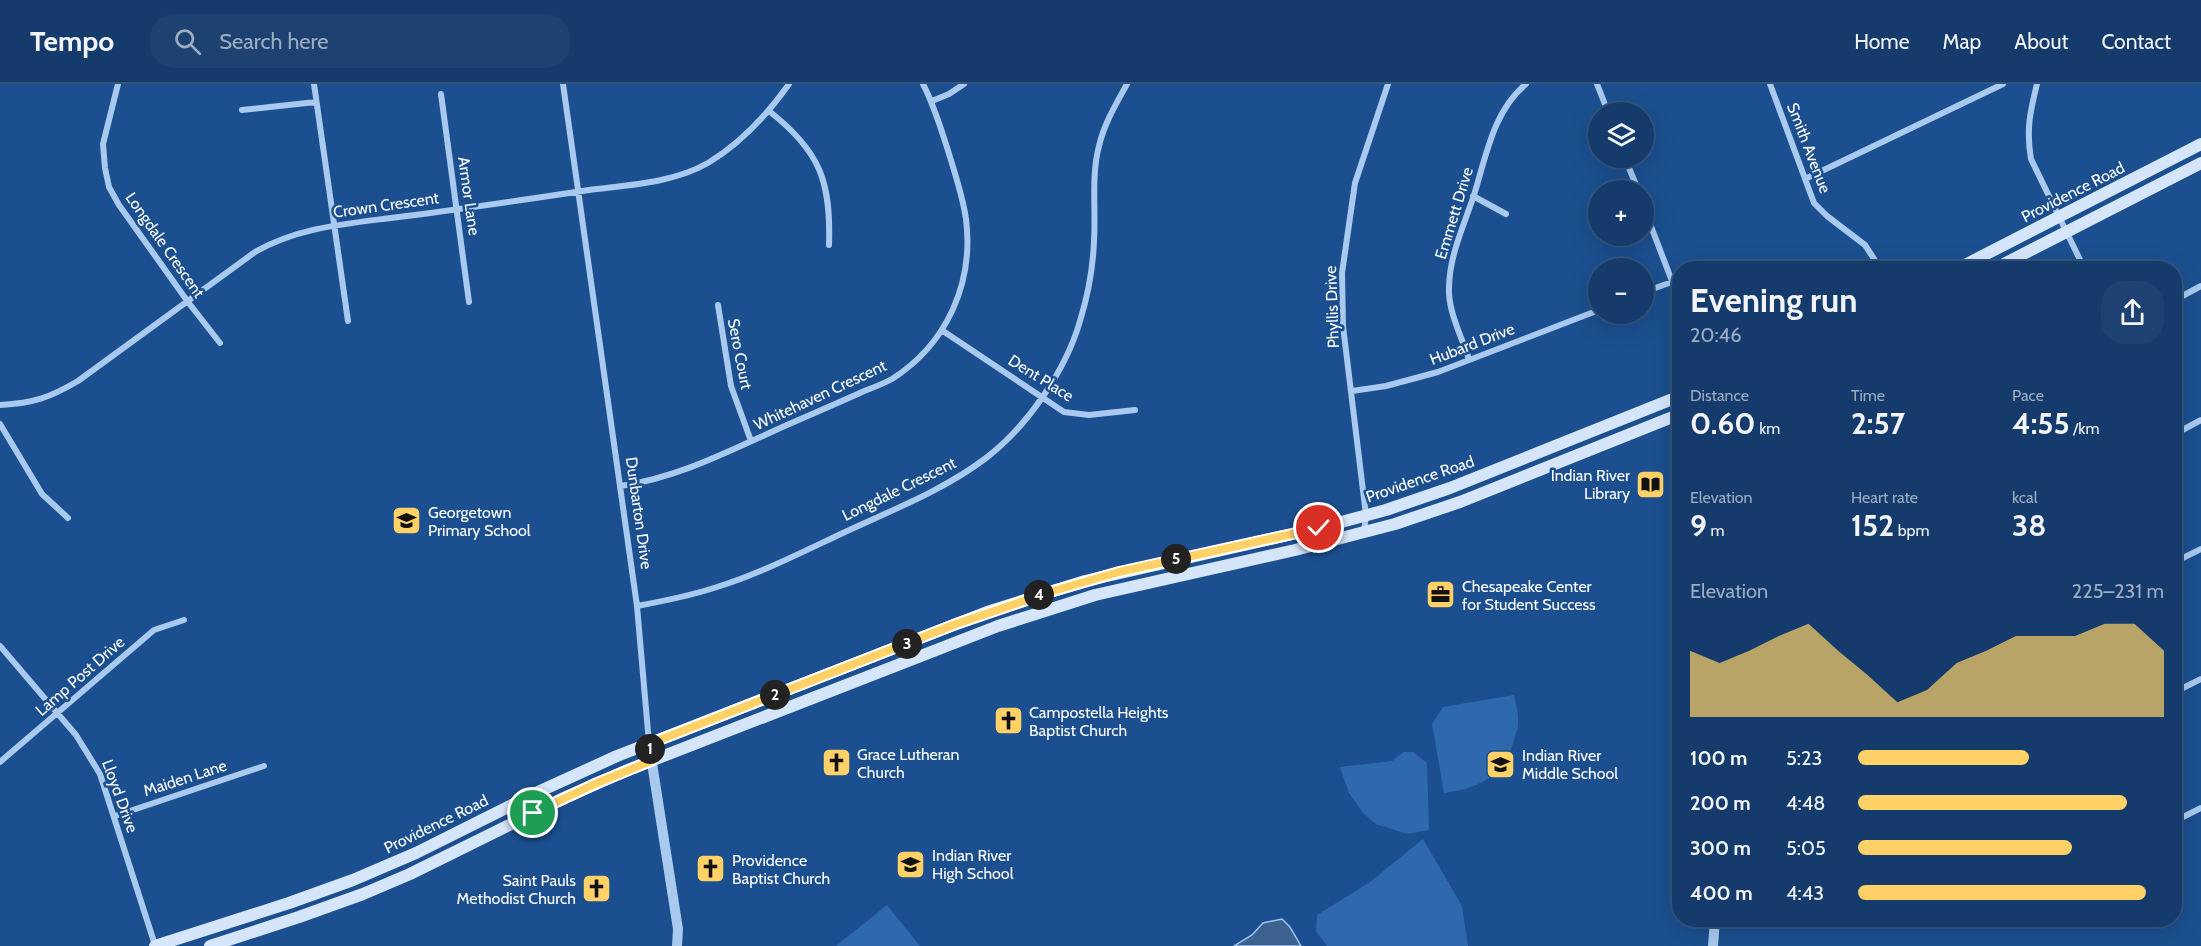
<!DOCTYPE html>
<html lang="en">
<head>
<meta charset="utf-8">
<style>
  :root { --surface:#143b6b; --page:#1d4271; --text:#f1f3f6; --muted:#9dadc1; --line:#33557e; --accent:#ffd166 }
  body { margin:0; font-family:Cabin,sans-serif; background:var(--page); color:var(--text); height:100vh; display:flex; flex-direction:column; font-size:22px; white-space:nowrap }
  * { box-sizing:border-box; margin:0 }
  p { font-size:20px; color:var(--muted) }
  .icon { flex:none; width:33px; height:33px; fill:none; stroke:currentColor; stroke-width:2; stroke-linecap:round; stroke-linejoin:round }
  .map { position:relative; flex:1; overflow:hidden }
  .side { position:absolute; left:1672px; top:177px; width:510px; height:666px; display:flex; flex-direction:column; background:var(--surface); border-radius:24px; box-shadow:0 6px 24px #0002,0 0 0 2px var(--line) }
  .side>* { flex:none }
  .fabs { position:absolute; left:1588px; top:18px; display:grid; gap:12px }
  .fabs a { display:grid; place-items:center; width:66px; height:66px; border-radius:50%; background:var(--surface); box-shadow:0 6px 24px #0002,0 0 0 2px var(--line); font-size:30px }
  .pin { position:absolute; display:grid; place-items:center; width:51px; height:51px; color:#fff; margin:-26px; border:3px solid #fff; border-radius:50%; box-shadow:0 2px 6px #0007 }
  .km { position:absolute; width:30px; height:30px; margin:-15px; border-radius:50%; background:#222; color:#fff; font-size:16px; line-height:30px; text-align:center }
  .round { display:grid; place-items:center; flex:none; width:63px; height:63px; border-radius:24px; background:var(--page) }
  .overview { display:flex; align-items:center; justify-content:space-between; height:102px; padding:0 18px }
  h1 { font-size:33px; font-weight:700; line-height:45px }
  .stats { display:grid; grid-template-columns:repeat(3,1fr); gap:9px; height:102px; padding:6px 18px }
  .stats div { display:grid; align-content:center }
  .stats b { font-size:30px; font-weight:700 }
  .stats small { font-size:16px; font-weight:400 }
  .stats p { font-size:16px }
  .chart { height:168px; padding:12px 18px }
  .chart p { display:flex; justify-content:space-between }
  .chart svg { width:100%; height:108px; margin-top:6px; fill:var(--accent); opacity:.7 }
  ul { padding:0 18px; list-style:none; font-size:20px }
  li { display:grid; grid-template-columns:96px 72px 1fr; align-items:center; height:45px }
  li i { height:15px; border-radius:8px; background:var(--accent) }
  header { display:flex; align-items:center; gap:36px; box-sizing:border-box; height:84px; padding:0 30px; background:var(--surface); border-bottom:2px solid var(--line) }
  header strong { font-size:28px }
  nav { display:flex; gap:33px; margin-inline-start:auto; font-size:21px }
  .search { width:420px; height:54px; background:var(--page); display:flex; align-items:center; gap:15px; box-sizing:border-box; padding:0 21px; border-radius:24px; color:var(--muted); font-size:22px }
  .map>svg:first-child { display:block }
</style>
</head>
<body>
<header>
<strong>Tempo</strong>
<div class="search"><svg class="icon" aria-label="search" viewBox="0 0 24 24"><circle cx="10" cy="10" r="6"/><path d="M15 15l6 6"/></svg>Search here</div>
<nav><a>Home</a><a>Map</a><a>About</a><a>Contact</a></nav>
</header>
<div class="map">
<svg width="2201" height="862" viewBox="0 0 2201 862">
  <rect width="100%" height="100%" fill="#1b4f8f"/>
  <path fill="#2e69ad" d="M 1514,611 C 1515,618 1518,626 1518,634 C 1519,640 1517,647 1515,652 C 1506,692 1480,704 1444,709 L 1432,640 L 1443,623 Z
    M 1404,668 L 1413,668 L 1427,679 L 1429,746 L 1407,750 L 1376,740 L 1363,729 L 1349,709 L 1340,683 L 1392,677 Z
    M 1423,755 L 1462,822 L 1468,862 L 1327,862 L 1316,847 L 1317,831 L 1370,798 Z
    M 887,821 L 920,862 L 836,862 Z"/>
  <path fill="#3c6290" stroke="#9cc4f0" stroke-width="1.5" d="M 1282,835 L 1290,843 L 1301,862 L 1234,862 L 1252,851 L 1263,839 Z"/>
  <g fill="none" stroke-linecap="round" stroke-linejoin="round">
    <path stroke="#a9c9ee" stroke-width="6" d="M 118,0 L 103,60 L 105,84 L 109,103 L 119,121 L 188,218 L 220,259
      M 314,0 L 348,237
      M 563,0 L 637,522 L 649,659
      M 1597,0 L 1608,28
      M 1770,0 L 1814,119 L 1827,132 L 1865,161 L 1880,184
      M 2037,0 C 2030,28 2026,46 2031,75 L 2084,184
      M 441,10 L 469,218
      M 932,17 L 949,10 L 964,0
      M 242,26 L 316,18
      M 769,27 C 820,67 831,97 829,161
      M 1625,74 L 1638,106
      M 1805,95 L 2003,0
      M 1473,112 L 1506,130
      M 1644,124 L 1680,218
      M 1644,208 L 1672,198
      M 2175,216 L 2201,202
      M 718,221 L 731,302 L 751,357
      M 943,247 L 1064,328 L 1089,331 L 1135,326
      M 1469,275 C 1462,254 1450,231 1449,209 C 1448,174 1463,144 1474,111 C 1486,73 1493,27 1526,0
      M 1352,307 L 1386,302 L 1438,288 L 1599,226
      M 0,321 C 34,319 49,314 78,297 L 255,168 C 297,144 343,140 391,134 C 457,126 523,116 589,106 C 628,101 673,99 708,79 C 741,59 767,31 789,0
      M 0,340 L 42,410 L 68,434
      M 2175,350 L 2201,336
      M 621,402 C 681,393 733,365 787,341 C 812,330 838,319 862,308 C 872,304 883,300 892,295 C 947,260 974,199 966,135 C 963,114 956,93 950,73 C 942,48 935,23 923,0
      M 1364,448 L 1366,431 L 1343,242 L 1342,189 L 1355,99 L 1388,0
      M 2175,478 L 2201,465
      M 637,522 C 664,517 690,512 717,503 C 765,488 812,463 858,442 C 902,422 948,403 986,374 C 1027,343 1066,286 1080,237 C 1088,211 1093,184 1094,157 C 1096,126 1091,92 1099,62 C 1104,40 1116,20 1127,0
      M 0,562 L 76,651 L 100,690 L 155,861
      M 2175,608 L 2201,595
      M 0,678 L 154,546 L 184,536
      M 115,732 L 264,682
      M 2175,737 L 2201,724"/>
    <path stroke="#a9c9ee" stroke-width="10" d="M 649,660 L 678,845 L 677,862
      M 1713,862 L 1715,836"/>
    <path stroke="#d6e6fa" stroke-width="12" d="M 1959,184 L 2201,60
      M 1996,184 L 2201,79
      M 155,862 L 289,819 L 353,796 L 416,769 L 538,708 L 617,672 L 987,528 L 1085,497 L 1319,444 L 1386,426 L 1450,404 L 1680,312
      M 210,862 L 299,833 L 363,810 L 410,790 L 564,714 L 630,685 L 998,542 L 1095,511 L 1295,466 L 1395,440 L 1460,418 L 1680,330"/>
  </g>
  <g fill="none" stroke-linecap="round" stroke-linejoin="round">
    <defs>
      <path id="route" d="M 533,729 L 597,699 L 651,677 L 649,660 L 956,540 L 1053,507 L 1119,488 L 1319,444"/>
    </defs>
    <use href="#route" stroke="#fff" stroke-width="12"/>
    <use href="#route" stroke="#ffd166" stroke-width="8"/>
  </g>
  <defs>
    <symbol id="library-square" viewBox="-11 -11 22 22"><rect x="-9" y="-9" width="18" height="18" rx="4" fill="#ffd166" stroke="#1b4f8f"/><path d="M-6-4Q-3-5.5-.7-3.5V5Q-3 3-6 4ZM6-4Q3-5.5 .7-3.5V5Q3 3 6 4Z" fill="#111"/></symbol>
    <symbol id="school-square" viewBox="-11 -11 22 22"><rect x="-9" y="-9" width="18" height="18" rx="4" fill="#ffd166" stroke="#1b4f8f"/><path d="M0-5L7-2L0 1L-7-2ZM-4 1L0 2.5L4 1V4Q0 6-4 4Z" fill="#111"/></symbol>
    <symbol id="office-square" viewBox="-11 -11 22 22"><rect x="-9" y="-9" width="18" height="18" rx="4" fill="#ffd166" stroke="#1b4f8f"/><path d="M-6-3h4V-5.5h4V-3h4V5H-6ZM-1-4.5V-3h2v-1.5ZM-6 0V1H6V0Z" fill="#111"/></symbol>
    <symbol id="church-square" viewBox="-11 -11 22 22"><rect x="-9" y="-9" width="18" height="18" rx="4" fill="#ffd166" stroke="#1b4f8f"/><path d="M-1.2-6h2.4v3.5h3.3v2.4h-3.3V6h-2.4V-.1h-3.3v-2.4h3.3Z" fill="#111"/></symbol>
  </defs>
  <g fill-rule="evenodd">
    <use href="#library-square" x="1634" y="384" width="33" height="33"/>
    <use href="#school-square" x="390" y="420" width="33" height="33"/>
    <use href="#office-square" x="1424" y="494" width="33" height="33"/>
    <use href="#church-square" x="992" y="620" width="33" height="33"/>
    <use href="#church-square" x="820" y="662" width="33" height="33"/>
    <use href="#school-square" x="1484" y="664" width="33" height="33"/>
    <use href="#school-square" x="894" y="764" width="33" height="33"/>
    <use href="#church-square" x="694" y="768" width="33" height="33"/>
    <use href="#church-square" x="580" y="788" width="33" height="33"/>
  </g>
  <g text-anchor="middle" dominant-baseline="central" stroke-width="5" stroke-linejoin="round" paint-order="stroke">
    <g font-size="16" fill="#fff" stroke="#1b4f8f">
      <text transform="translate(1809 64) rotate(69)">Smith Avenue</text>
      <text transform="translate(2073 108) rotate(-27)">Providence Road</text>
      <text transform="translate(469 112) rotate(82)">Armor Lane</text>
      <text transform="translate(386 121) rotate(-8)">Crown Crescent</text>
      <text transform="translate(1454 129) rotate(-73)">Emmett Drive</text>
      <text transform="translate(165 161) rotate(55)">Longdale Crescent</text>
      <text transform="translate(1332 223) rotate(-92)">Phyllis Drive</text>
      <text transform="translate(1472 260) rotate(-21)">Hubard Drive</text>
      <text transform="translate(740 270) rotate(79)">Sero Court</text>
      <text transform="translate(1041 294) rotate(32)">Dent Place</text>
      <text transform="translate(820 311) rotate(-25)">Whitehaven Crescent</text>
      <text transform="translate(1420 395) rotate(-19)">Providence Road</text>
      <text transform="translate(899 405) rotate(-26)">Longdale Crescent</text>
      <text transform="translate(639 429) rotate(82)">Dunbarton Drive</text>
      <text transform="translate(80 592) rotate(-41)">Lamp Post Drive</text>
      <text transform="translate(185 694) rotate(-18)">Maiden Lane</text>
      <text transform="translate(120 712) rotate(70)">Lloyd Drive</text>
      <text transform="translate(436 740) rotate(-26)">Providence Road</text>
    </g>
    <g font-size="16" fill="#fff" stroke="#1b4f8f" text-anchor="start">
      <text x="1630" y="391" text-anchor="end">Indian River<tspan x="1630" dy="18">Library</tspan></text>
      <text x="428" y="428">Georgetown<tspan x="428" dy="18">Primary School</tspan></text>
      <text x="1462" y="502">Chesapeake Center<tspan x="1462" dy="18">for Student Success</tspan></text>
      <text x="1029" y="628">Campostella Heights<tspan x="1029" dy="18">Baptist Church</tspan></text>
      <text x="857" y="670">Grace Lutheran<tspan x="857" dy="18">Church</tspan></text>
      <text x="1522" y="671">Indian River<tspan x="1522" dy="18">Middle School</tspan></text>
      <text x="932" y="771">Indian River<tspan x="932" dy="18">High School</tspan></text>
      <text x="732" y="776">Providence<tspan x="732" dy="18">Baptist Church</tspan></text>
      <text x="576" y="796" text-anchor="end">Saint Pauls<tspan x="576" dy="18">Methodist Church</tspan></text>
    </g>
  </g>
</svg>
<div class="fabs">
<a><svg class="icon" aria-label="layers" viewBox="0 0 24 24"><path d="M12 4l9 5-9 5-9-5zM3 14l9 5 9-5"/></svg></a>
<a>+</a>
<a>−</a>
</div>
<div class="pin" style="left:533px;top:729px;background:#1e9e55"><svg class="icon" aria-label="arrive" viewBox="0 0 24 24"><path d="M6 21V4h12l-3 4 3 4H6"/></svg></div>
<div class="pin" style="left:1319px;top:444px;background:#d93025"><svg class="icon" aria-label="check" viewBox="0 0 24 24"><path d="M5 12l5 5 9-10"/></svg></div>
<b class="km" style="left:650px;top:665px">1</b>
<b class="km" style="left:775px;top:611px">2</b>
<b class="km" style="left:907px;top:560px">3</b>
<b class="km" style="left:1039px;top:511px">4</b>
<b class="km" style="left:1176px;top:475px">5</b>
<section class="side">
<div class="overview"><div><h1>Evening run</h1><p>20:46</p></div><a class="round"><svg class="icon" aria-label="share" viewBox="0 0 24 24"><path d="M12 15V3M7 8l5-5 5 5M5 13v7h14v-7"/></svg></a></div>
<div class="stats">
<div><p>Distance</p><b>0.60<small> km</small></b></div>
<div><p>Time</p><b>2:57</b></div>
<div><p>Pace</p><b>4:55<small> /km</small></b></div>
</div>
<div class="stats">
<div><p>Elevation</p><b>9<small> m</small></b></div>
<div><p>Heart rate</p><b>152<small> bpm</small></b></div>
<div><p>kcal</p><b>38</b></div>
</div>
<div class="chart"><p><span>Elevation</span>225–231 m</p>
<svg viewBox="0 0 160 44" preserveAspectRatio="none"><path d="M0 44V17L10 22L20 17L30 11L40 6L50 17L60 27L70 38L80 33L90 22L100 17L110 11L120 11L130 11L140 6L150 6L160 17V44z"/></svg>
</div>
<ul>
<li><b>100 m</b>5:23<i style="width:56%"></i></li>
<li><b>200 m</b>4:48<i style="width:88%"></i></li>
<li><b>300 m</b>5:05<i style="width:70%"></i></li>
<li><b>400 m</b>4:43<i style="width:94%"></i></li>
</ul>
</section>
</div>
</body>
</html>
